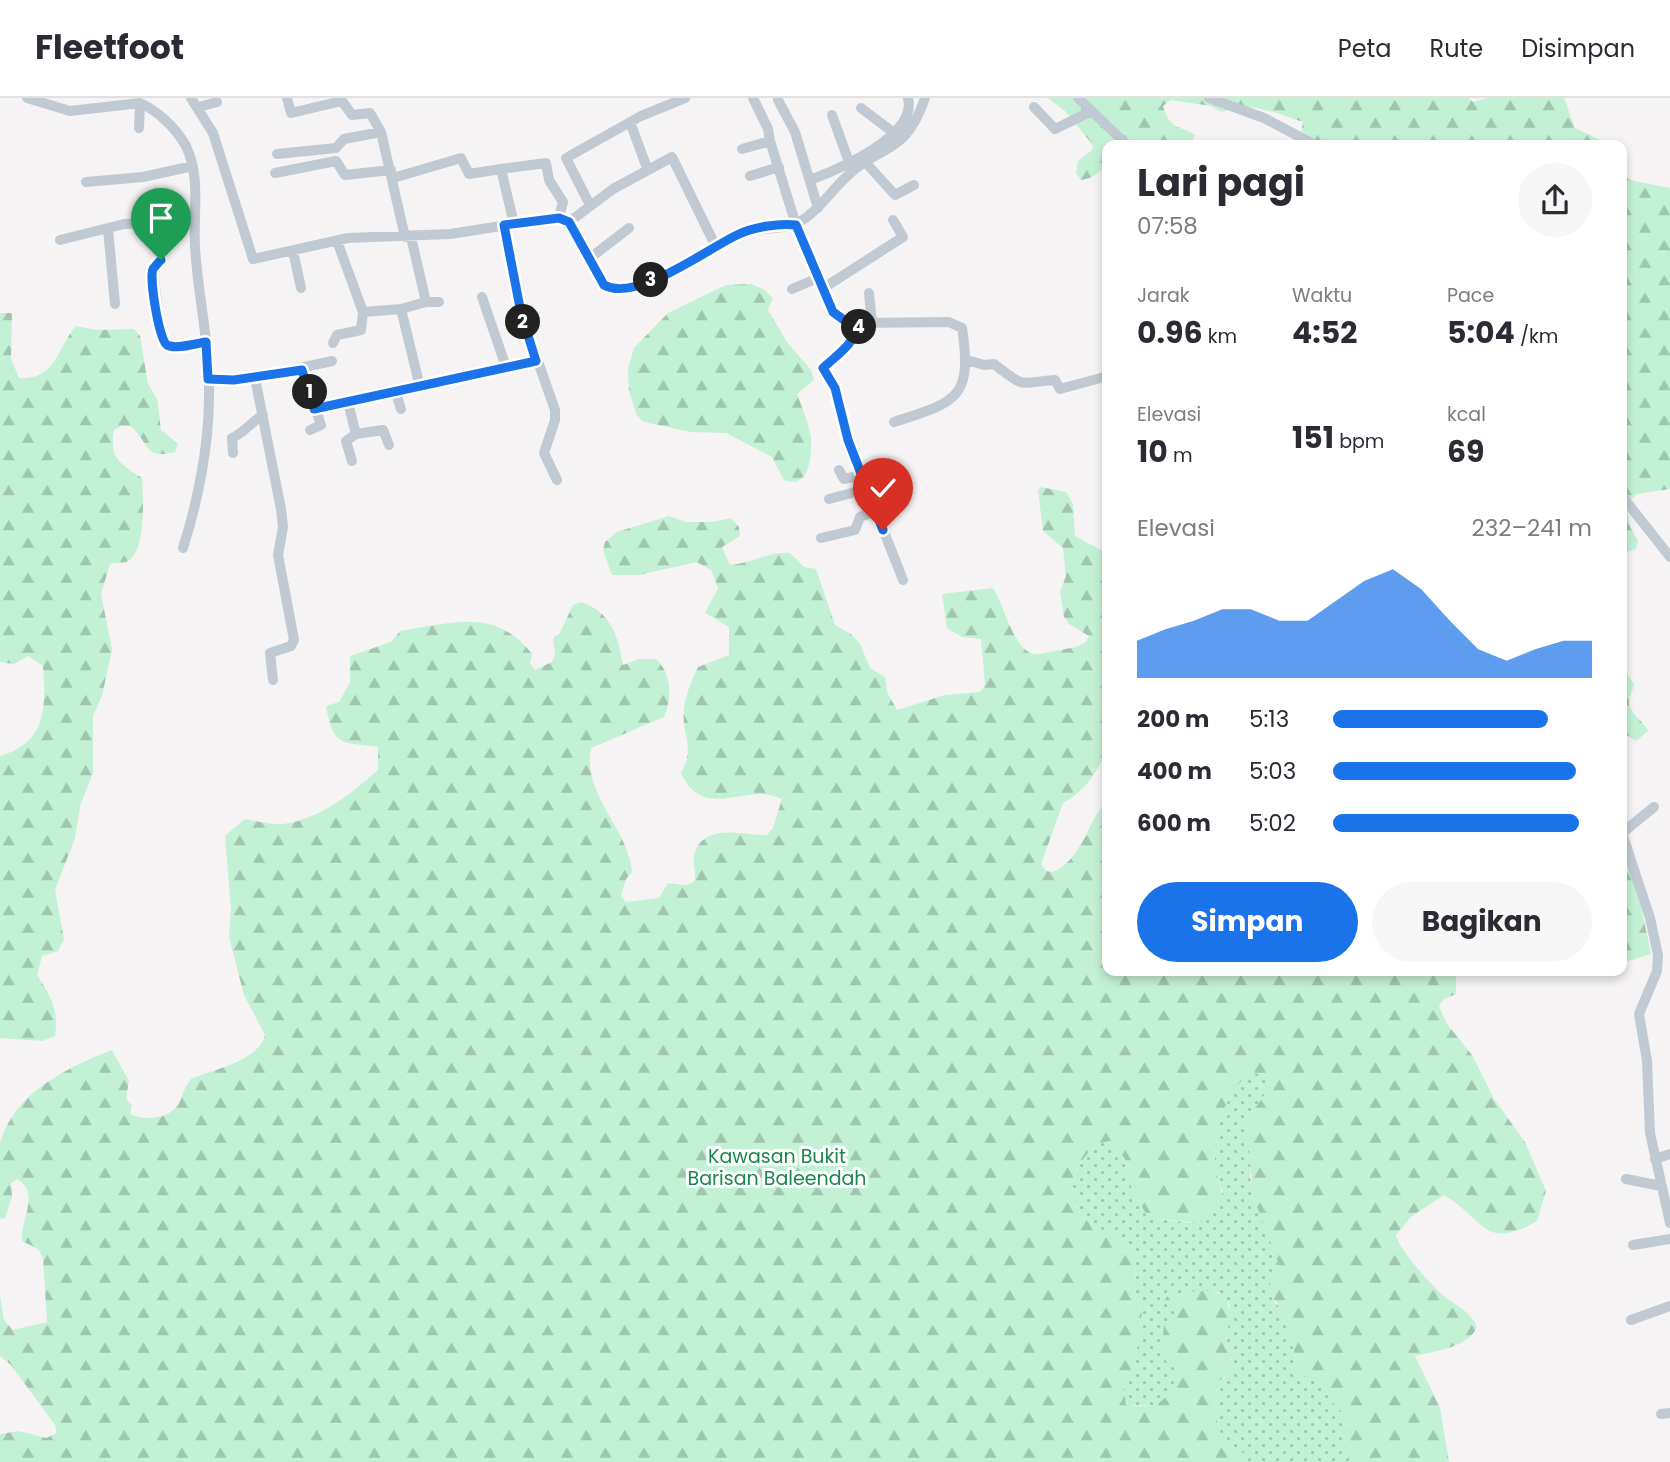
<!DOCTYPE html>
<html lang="id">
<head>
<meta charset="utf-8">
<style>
  :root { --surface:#fff; --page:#f7f7f7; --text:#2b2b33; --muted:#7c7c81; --line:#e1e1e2; --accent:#1a73e8 }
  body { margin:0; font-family:Poppins,sans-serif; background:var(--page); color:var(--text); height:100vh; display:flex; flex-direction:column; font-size:26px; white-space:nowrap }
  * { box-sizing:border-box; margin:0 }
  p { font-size:23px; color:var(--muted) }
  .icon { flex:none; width:38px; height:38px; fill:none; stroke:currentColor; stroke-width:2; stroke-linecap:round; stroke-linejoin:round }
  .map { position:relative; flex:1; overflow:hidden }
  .sheet { position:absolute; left:1102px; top:42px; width:525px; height:836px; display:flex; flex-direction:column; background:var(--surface); border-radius:14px; box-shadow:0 4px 10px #0003 }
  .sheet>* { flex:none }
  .pin { position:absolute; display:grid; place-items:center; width:60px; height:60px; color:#fff; margin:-72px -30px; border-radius:50% 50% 50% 0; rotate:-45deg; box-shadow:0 0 7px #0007 }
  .pin .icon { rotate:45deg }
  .km { position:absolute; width:35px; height:35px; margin:-18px; border-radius:50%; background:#222; color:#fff; font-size:19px; line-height:35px; text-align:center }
  .round { display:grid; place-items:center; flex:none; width:74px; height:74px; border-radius:37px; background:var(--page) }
  .overview { display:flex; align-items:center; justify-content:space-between; height:119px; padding:0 35px }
  h1 { font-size:38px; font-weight:700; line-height:52px }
  .metrics { display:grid; grid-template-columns:repeat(3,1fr); gap:10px; height:119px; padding:7px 35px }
  .metrics div { display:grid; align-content:center }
  .metrics b { font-size:30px; font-weight:700 }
  .metrics small { font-size:19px; font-weight:400 }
  .metrics p { font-size:19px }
  .chart { height:196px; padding:14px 35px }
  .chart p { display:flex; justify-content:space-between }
  .chart svg { width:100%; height:126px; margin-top:7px; fill:var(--accent); opacity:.7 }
  .action { display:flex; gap:14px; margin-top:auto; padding:14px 35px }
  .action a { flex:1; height:80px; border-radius:42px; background:var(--accent); color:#fff; font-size:28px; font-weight:700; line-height:80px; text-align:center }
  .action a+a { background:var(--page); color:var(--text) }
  ul { padding:0 35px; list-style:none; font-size:23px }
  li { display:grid; grid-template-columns:112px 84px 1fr; align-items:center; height:52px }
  li i { height:18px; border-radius:9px; background:var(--accent) }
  header { display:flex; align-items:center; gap:42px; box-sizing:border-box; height:98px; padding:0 35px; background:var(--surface); border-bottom:2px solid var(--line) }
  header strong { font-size:33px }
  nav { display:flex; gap:38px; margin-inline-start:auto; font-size:24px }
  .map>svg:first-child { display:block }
</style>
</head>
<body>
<header>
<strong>Fleetfoot</strong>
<nav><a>Peta</a><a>Rute</a><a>Disimpan</a></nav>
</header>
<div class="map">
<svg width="1670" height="1364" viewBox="0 0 1670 1364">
  <defs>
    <pattern id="grass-dots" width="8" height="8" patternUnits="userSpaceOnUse" patternTransform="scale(1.75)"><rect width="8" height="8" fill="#c3f1d5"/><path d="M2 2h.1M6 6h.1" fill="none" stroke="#a0c6b0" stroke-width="1.8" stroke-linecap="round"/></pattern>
    <pattern id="forest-firs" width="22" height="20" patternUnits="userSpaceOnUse" patternTransform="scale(1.75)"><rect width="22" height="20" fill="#c3f1d5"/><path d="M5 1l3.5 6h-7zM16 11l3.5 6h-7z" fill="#a0c6b0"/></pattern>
  </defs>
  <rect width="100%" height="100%" fill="#f5f3f3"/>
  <path fill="url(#grass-dots)" d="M 1256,975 L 1264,978 L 1271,988 L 1249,1018 L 1247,1027 L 1251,1062 L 1250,1080 L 1281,1172 L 1270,1187 L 1275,1205 L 1281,1210 L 1297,1263 L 1315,1284 L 1324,1289 L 1332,1304 L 1344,1316 L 1348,1325 L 1345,1345 L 1357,1364 L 1243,1364 L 1247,1360 C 1241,1351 1232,1350 1225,1342 C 1214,1329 1215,1301 1217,1285 L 1224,1281 L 1233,1266 L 1226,1245 L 1230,1207 L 1219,1194 L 1184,1195 L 1172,1208 L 1176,1215 L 1175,1269 L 1179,1277 L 1164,1303 L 1156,1308 L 1126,1307 L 1124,1291 L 1135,1265 L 1142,1214 L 1135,1192 L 1136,1164 L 1133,1155 L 1121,1142 L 1096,1129 L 1082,1118 L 1077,1110 L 1071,1084 C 1080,1067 1090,1044 1111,1043 L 1125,1061 L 1131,1088 L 1148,1120 L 1192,1125 L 1223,1094 C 1220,1086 1216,1077 1215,1067 C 1212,1040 1225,982 1256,975 Z"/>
  <path fill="url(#forest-firs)" d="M 1048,0 L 1469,0 L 1473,4 L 1488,0 L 1564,0 L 1575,30 L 1611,47 L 1299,47 L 1303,24 C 1271,14 1254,3 1221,14 L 1211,8 L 1171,2 L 1163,8 C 1170,33 1178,26 1195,37 L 1191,47 L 1108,47 L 1108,68 L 1090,80 L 1081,82 L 1076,75 L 1078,63 L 1092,52 L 1093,47 L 1066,14 Z
    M 1622,77 L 1630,82 L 1670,90 L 1670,391 L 1637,396 L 1626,406 L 1630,428 L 1638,443 L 1636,451 L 1622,456 Z
    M 751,186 L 763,191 L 773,200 L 768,212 L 787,244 L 811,272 L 814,282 L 797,296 C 802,310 809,325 811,340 C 812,359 809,392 784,382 L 772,359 L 726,335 L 691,334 L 644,324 L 637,318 L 629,293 L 628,270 L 634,250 L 668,215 L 726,187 Z
    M 0,215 L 12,215 L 11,261 L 19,280 C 56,283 58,248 76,228 L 97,232 L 134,231 L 140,238 L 148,286 L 157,301 L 161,332 L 178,346 L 175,354 C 142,362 151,345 130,328 L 121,328 L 114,332 C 109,361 120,365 142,380 C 143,397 147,456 126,464 C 122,465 115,464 110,466 L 101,496 L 112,551 L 102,598 L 93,618 L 93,675 L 80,708 L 75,740 L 55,792 L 64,841 L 58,853 L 42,858 L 37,877 C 51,898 59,913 55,938 L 42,943 L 0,940 L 0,658 C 47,644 46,610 43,568 L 28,558 L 14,566 L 0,564 Z
    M 1041,389 L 1066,394 L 1073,406 L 1075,438 L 1108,456 L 1108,579 L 1104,585 C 1105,604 1113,627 1108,646 C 1101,670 1085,694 1063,705 L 1041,766 L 1046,773 L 1053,774 C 1083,761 1087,723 1108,701 L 1108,873 L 1456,873 L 1456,896 L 1444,901 L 1439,908 L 1447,926 L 1472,957 L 1494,1001 L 1525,1044 L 1546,1093 L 1537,1123 C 1483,1154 1484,1120 1444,1097 L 1412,1118 L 1396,1137 C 1399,1152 1432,1188 1445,1199 C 1457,1208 1471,1214 1477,1229 C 1469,1249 1435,1253 1415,1258 L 1440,1310 L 1449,1364 L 1357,1364 L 1345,1345 L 1348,1325 L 1344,1316 L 1332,1304 L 1324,1289 L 1294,1272 L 1297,1263 L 1281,1210 L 1270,1196 L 1270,1187 L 1281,1172 L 1253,1098 L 1247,1027 L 1249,1018 L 1271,988 L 1264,978 L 1256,975 C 1226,982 1213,1039 1215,1066 C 1216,1079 1223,1090 1222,1104 L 1200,1125 L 1148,1120 L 1131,1088 L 1125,1061 L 1111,1043 C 1090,1044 1079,1067 1071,1084 L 1077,1110 L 1082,1118 L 1096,1129 L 1121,1142 L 1133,1155 L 1136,1164 L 1135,1192 L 1142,1214 L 1135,1265 L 1124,1291 L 1126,1307 C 1157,1311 1165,1307 1178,1277 L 1175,1269 L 1167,1266 L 1162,1250 L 1164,1227 L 1176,1215 L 1172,1208 L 1163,1205 L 1168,1197 C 1186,1194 1211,1188 1226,1199 L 1230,1216 L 1226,1245 L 1233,1266 L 1230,1275 L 1217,1285 C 1215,1301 1214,1329 1225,1342 C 1232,1350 1241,1351 1247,1360 L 1243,1364 L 0,1364 L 0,1336 L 19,1333 L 46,1340 L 57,1335 L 55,1327 L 11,1267 L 0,1258 L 0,1198 L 4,1222 L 13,1232 L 47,1224 L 43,1160 L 38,1151 L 22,1143 C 20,1122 41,1095 17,1081 L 11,1085 L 12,1099 L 5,1120 L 0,1121 C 0,1101 0,1064 0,1045 C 14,995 66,970 112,952 L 129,983 L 126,1001 L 132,1007 L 130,1016 C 144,1023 169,1021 178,1007 C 183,998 184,989 191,981 C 213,971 258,964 265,937 L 244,897 L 229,839 L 231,811 L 225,738 L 245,721 C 257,723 270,727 283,726 C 319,722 352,695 378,672 L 378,649 C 341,644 333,649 326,608 L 339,604 L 350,584 L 350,558 L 391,544 L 400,533 C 451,525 496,509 532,556 L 530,565 L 535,572 L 552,564 L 555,557 L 553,540 L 560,535 L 573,507 L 581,504 C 612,514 618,539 623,567 L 639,561 L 656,561 C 672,576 672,600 664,619 L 591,650 C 582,698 628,729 632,774 L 626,781 L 621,798 L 626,804 L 659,800 L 668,785 L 686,787 L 694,784 C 697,774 692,766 694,757 C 704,723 744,738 767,737 L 773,730 L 782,701 C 747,683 704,725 681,675 C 696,648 681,637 684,611 C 685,597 692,582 698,569 L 729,557 L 729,529 L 705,515 L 718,490 L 712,473 L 697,464 L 639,477 L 612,477 L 603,452 L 605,444 L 617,434 L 669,418 L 686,424 L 712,424 L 731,420 L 739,429 L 740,438 L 722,449 L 730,467 C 751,466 769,453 790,455 L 804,469 L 816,471 L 835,527 L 851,536 L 860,546 L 870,570 L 885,579 L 887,594 L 897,612 L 945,597 L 980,594 L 985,587 L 981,541 L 962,539 L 947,530 L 942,496 L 993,490 C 1005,509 1010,540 1027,553 C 1034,559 1046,555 1054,553 C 1066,551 1076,550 1086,544 L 1089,538 L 1069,526 L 1064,519 L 1060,494 L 1066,478 L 1063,450 L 1043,433 L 1038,392 Z
    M 1622,568 L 1634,586 C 1633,593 1629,598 1629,603 C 1628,615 1644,623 1648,633 L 1636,643 L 1622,634 Z
    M 1622,748 L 1640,803 L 1651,856 L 1622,865 Z"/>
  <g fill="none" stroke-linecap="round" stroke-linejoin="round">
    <path stroke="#c1cad2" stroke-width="10" d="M 27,0 L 70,13 L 140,5 C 158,13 176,30 186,48 C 201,79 193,116 195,149 C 198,198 210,247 209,298 C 209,347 198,403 183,450
      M 191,0 L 213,35 L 253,161 L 348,140 L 450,136 L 559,119 L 569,124 L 604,187 C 637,206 708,148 740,135 C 754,130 789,131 798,125 C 817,114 829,96 844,81 C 880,45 905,59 925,0
      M 287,0 L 291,15 L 342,3 L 352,17 L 370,15 L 381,34 L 405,139
      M 753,0 L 768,31 L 770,43 L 796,127 L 834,217 L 859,225 L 949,224 L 962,230 C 973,301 956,304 894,324
      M 1078,0 L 1127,47
      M 1209,0 L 1264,20 L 1315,47
      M 778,2 L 795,34 L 818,110
      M 199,9 L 217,4
      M 1034,9 L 1055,31 L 1092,13
      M 861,10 L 894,35
      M 832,17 L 849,64
      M 630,24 L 647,70
      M 139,30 L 140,5
      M 742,51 L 770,43
      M 277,56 L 336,50 L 344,41 L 381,34
      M 866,65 L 895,97 L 914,87
      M 275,75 L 336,63 L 345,77 L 391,72
      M 750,78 L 779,69
      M 393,80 L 461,60 L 469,76 L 501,71
      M 810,82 C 837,72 918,38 908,0
      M 86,84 L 143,79 L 193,68
      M 590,107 L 566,60 L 641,18 L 685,0
      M 569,124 L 613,91 L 672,59 L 716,149
      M 514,126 L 501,71 L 546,65 L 549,82 L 563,104 L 559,119
      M 504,127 L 521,215 L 555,312 L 555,322 L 544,355 L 557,382
      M 108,131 L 115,206
      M 411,139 L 426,204
      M 60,142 L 124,126 L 163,124 L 165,150 L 153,173 L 161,240 L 174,249 L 206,244
      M 337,143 L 363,214 L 401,211
      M 293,153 L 301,190
      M 590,160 L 629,130
      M 792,191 L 818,180
      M 822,191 L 903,139 L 893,122
      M 869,195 L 872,225
      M 482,199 L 506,269
      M 859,225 L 841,256 L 823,270 L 836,290 L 848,342 L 903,482
      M 333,245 L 337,237 L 361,232 L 363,214
      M 967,262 L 984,267 L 994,266 C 1027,291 1016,285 1055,282 L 1060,291 L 1108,278
      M 302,272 L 321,327 L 310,332
      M 255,280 L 332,263
      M 208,281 L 255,280 L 281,411 L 283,429 L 278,457 L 294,542 L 291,548 L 270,555 L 273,582
      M 420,289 L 401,211 L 426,204 L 439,204
      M 396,295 L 401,311
      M 315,311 L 348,305
      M 389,347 L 383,332 L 356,336 L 348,305 L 536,263
      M 233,355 L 232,340 C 245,334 251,324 263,317
      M 352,363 L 346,343 L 356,336
      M 839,372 L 844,381 L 862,377
      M 1622,398 L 1670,459
      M 829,401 L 867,391
      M 821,440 L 855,432 L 860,419 L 875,413
      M 1622,735 L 1650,820 L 1658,857 L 1657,873 L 1639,916 L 1647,963 L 1650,1035 L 1670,1125
      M 1622,735 L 1654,709
      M 1655,1061 L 1670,1056
      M 1626,1081 L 1661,1088
      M 1633,1147 L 1670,1141
      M 1631,1222 L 1670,1208
      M 1661,1316 L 1670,1315"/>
  </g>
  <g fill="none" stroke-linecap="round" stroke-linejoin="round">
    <defs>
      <path id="route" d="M 161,162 C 160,162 154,170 153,171 C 149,180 159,242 167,247 C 176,252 197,245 206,244 L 208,281 L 234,282 L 302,272 L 314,311 L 536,263 L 521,215 L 504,127 L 559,120 L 569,124 L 604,187 C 636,205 707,151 737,137 C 753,129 779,125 796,127 L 833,214 L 844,222 L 859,225 C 855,246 837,257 823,270 L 835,290 L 848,342 L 883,432"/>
    </defs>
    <use href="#route" stroke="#fff" stroke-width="14"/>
    <use href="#route" stroke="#1a73e8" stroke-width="9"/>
  </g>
  <g text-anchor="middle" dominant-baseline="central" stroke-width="6" stroke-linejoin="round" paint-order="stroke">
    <g font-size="19" fill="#17864f" stroke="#fff">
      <text x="777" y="1058">Kawasan Bukit<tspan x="777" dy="22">Barisan Baleendah</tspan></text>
    </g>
  </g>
</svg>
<div class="pin" style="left:161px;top:162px;background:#1e9e55"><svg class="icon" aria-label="arrive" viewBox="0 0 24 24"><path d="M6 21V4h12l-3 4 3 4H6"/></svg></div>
<div class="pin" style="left:883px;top:432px;background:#d93025"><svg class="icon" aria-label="check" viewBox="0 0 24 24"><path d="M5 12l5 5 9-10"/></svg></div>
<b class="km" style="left:310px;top:294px">1</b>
<b class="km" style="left:523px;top:224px">2</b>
<b class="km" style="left:651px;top:182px">3</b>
<b class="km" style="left:859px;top:229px">4</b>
<section class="sheet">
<div class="overview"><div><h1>Lari pagi</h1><p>07:58</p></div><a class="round"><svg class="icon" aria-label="share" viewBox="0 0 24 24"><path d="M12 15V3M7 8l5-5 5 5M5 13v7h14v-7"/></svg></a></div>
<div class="metrics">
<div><p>Jarak</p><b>0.96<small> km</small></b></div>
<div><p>Waktu</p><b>4:52</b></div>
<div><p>Pace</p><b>5:04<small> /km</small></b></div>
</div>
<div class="metrics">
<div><p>Elevasi</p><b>10<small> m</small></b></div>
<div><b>151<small> bpm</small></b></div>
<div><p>kcal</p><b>69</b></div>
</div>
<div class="chart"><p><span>Elevasi</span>232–241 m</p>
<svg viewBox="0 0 160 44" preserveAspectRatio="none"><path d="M0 44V31L10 27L20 24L30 20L40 20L50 24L60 24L70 17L80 10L90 6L100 13L110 24L120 34L130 38L140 34L150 31L160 31V44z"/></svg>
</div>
<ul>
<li><b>200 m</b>5:13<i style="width:83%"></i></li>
<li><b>400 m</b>5:03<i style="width:94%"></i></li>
<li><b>600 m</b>5:02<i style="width:95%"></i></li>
</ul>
<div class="action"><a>Simpan</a><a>Bagikan</a></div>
</section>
</div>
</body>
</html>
